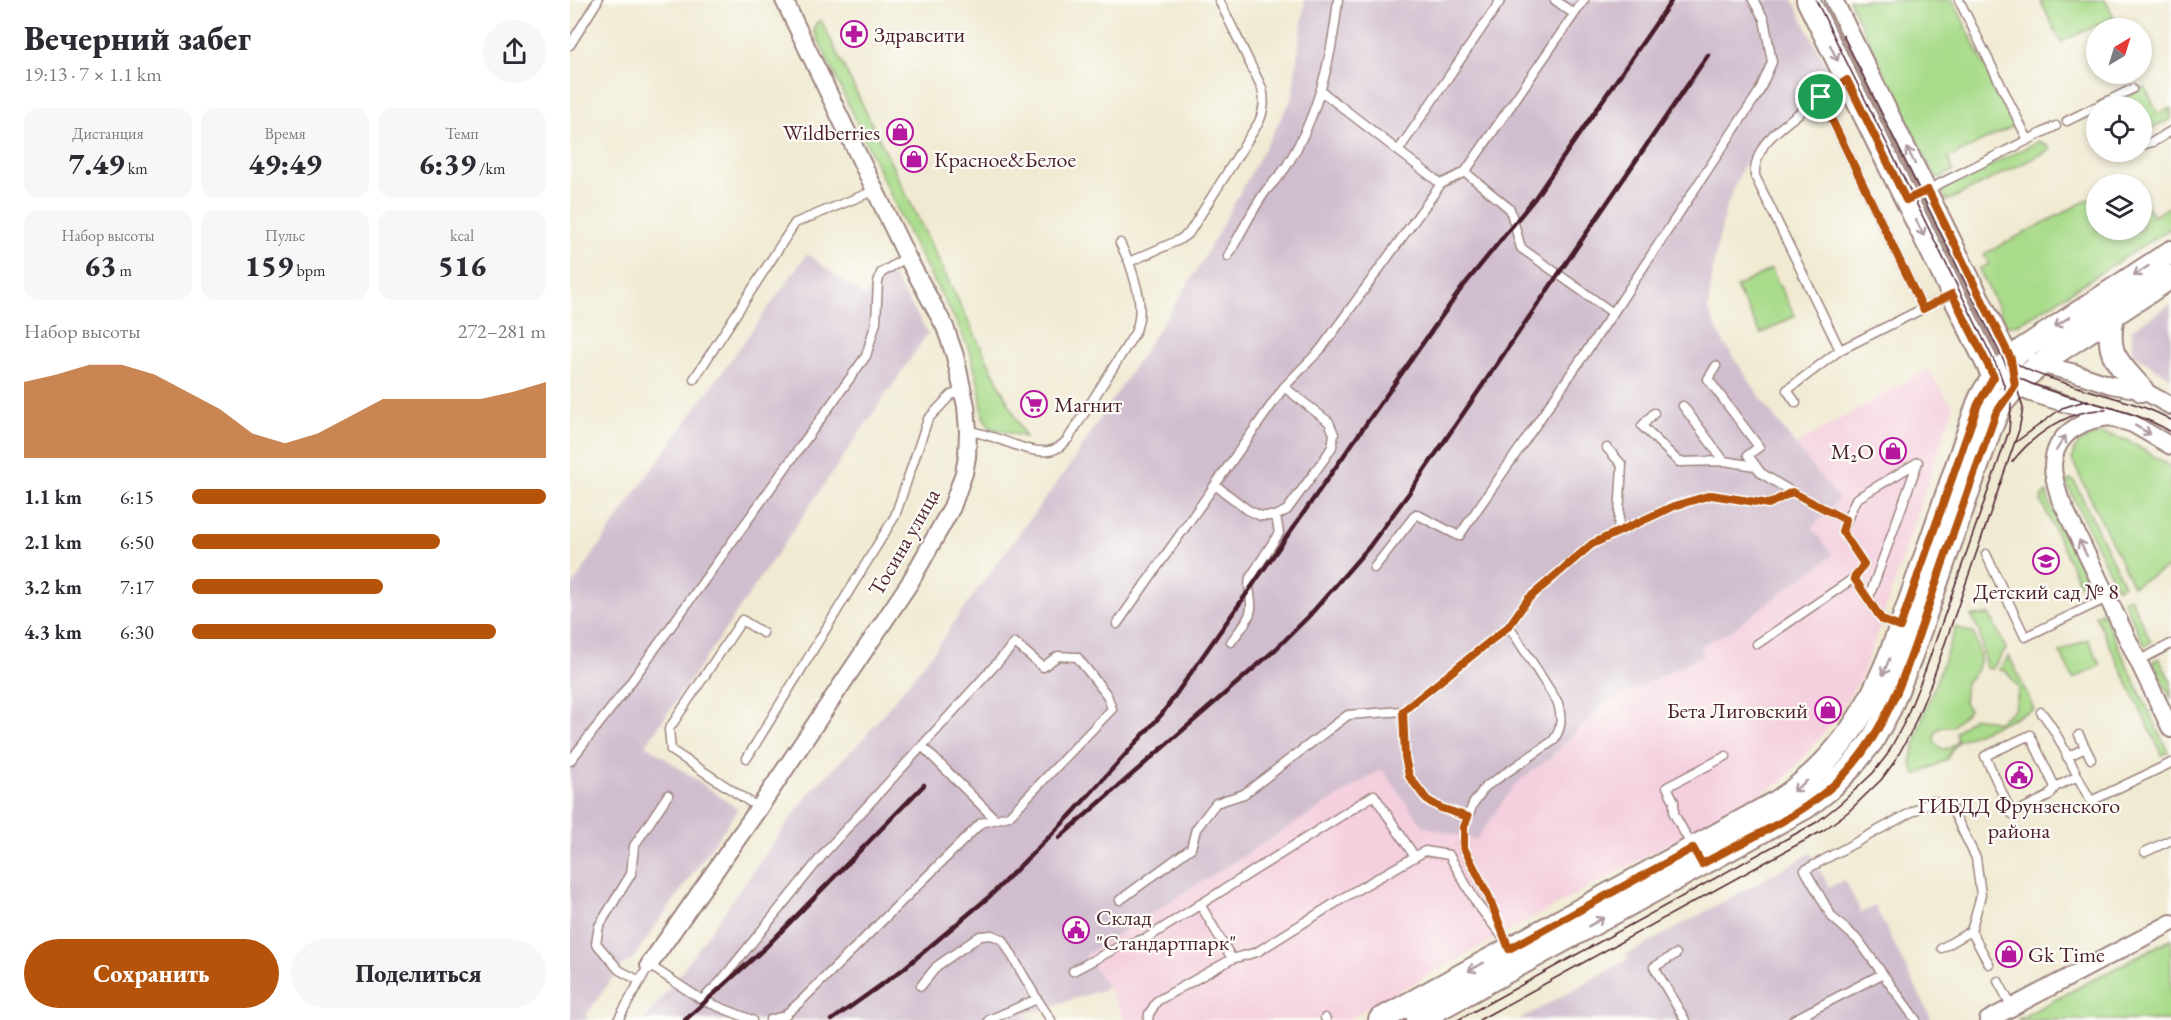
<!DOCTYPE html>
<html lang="ru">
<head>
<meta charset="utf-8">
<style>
  :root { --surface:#fff; --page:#f7f7f7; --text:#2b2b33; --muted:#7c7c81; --accent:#b45309 }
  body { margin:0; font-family:"EB Garamond",serif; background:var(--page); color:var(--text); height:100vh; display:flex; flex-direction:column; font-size:22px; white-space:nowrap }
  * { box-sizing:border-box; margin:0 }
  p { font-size:20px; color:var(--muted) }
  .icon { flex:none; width:33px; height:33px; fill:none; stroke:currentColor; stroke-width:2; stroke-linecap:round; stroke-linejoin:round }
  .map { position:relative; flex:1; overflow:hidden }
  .sheet { display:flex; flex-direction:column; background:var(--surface); width:570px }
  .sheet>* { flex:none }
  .needle { width:39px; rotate:38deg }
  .buttons { position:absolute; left:1516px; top:18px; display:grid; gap:12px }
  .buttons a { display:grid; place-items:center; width:66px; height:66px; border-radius:50%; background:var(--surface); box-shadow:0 3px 9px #0003; font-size:30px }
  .pin { position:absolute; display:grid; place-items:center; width:51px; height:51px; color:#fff; margin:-26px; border:3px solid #fff; border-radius:50%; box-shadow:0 2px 6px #0007 }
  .round { display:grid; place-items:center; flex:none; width:63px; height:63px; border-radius:32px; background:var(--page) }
  .headline { display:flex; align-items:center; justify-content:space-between; height:102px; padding:0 24px }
  h1 { font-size:33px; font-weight:800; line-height:45px }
  .stats { display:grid; grid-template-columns:repeat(3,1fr); gap:9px; height:102px; padding:6px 24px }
  .stats div { display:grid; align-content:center; border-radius:15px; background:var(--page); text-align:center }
  .stats b { font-size:30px; font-weight:800 }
  .stats small { font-size:16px; font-weight:400 }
  .stats p { font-size:16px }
  .chart { height:168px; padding:12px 24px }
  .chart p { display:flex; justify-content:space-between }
  .chart svg { width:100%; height:108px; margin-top:6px; fill:var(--accent); opacity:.7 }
  .button { display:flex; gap:12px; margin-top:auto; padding:12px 24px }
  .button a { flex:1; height:69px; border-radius:36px; background:var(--accent); color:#fff; font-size:24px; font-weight:800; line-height:69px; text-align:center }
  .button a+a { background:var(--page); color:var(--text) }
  ul { padding:0 24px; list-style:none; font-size:20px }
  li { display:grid; grid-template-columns:96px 72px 1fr; align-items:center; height:45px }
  li i { height:15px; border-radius:8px; background:var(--accent) }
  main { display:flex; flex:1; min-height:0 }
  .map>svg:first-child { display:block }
</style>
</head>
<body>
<main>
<section class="sheet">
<div class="headline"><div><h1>Вечерний забег</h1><p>19:13 · 7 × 1.1 km</p></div><a class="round"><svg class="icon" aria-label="share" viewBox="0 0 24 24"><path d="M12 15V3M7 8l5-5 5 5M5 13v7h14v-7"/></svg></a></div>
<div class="stats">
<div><p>Дистанция</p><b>7.49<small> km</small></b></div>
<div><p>Время</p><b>49:49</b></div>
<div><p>Темп</p><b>6:39<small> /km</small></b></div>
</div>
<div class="stats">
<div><p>Набор высоты</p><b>63<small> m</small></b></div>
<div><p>Пульс</p><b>159<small> bpm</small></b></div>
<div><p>kcal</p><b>516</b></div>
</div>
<div class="chart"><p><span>Набор высоты</span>272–281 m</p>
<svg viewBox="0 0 160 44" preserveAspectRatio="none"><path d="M0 44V13L10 10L20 6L30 6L40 10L50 17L60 24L70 34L80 38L90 34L100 27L110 20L120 20L130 20L140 20L150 17L160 13V44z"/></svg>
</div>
<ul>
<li><b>1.1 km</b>6:15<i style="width:100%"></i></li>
<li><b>2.1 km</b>6:50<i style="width:70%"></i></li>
<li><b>3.2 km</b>7:17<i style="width:54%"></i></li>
<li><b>4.3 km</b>6:30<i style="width:86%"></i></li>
</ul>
<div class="button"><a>Сохранить</a><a>Поделиться</a></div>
</section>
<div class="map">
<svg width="1601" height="1020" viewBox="0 0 1601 1020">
  <rect width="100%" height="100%" fill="#fdfcf7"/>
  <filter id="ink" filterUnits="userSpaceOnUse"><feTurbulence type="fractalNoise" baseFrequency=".0167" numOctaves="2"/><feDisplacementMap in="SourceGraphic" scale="12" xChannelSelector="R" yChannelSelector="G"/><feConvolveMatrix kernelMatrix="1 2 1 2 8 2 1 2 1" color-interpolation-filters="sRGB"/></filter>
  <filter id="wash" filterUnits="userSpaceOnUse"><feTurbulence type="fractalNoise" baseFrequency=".008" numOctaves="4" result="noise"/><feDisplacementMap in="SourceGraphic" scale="24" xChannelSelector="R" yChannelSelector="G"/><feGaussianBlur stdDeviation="1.35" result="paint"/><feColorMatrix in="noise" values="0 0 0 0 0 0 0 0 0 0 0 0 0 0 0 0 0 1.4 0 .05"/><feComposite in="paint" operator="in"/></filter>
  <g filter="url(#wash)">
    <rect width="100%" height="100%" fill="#f0ead2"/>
    <path fill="#f4cfde" d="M 1358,369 L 1383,407 L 1305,640 L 1290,680 L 1262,723 L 1212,782 L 776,1020 L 555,1020 L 538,988 L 515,955 L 812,769 L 853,826 L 906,840 L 945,784 L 979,759 L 1034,704 L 1133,656 L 1130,646 L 1159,632 L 1262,556 L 1242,528 L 1269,499 L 1225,445 Z"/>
    <path fill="#d0bdce" d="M 735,0 L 1223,0 L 1264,83 L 1193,138 L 1172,168 L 1155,211 L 1144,261 L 1138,310 L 1154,343 L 1197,407 L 1225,445 L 1269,499 L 1242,528 L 1263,555 L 1159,632 L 1130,646 L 1134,655 L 1034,704 L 979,759 L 945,784 L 906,840 L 853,826 L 812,769 L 515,955 L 538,988 L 453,1015 L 468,1020 L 74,1020 L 104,982 L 240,792 L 293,739 L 365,650 L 404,594 L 498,468 L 629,267 L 722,98 Z
      M 237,254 L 294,296 L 318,268 L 358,333 L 76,745 L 168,809 L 62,960 L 51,966 L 16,1015 L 18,1020 L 0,1020 L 0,589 L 67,490 Z
      M 1601,304 L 1601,378 L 1562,353 L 1562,329 Z
      M 1241,853 L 1259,887 L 1275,880 L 1291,913 L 1305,906 L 1362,1020 L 949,1020 L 1060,958 L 1055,956 Z"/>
    <path fill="#a9db8a" stroke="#7a7d5a" stroke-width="1.5" d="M 1279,0 L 1383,0 L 1444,126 L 1378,158 L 1383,171 L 1366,179 Z
      M 1470,0 L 1535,0 L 1544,17 L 1491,42 Z
      M 251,20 L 455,437 L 419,427 L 413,416 L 409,385 L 400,352 L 388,325 L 341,239 L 244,31 L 246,23 Z
      M 1575,87 L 1588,114 L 1601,108 L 1601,119 L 1572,133 L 1572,106 L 1551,106 L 1553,98 Z
      M 1469,141 L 1478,146 L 1480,150 L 1377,201 L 1372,189 Z
      M 1527,195 L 1527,230 L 1572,230 L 1572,197 L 1584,216 L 1601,206 L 1601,228 L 1472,310 L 1448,324 L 1437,326 L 1409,269 L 1419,264 L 1414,254 Z
      M 1201,269 L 1225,316 L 1191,334 L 1166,287 Z
      M 1535,434 L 1557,440 L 1601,467 L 1601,566 L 1563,586 L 1503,462 C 1499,445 1520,434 1535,434 Z
      M 1499,480 L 1504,481 L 1554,585 L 1547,588 L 1496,482 Z
      M 1477,492 L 1479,502 L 1524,596 L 1517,600 L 1471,501 L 1473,495 Z
      M 1560,597 L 1581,642 L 1575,646 L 1553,600 Z
      M 1532,612 L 1598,752 L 1592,755 L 1525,615 Z
      M 1420,615 L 1436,649 L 1422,669 L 1416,668 L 1409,630 L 1401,616 Z
      M 1386,627 L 1404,634 C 1411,659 1416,663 1396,682 L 1394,703 L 1399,710 L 1382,727 C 1370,725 1362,730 1365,743 L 1373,749 L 1380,748 L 1387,742 L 1386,732 L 1403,717 L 1428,722 L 1445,709 L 1449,688 L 1436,671 L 1429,670 L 1439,656 L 1464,709 L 1388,741 L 1376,760 L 1346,775 L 1341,763 L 1349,728 Z
      M 1518,639 L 1531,665 L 1503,679 L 1490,652 Z
      M 1589,658 L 1601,682 L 1601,699 L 1583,661 Z
      M 1601,939 L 1601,1020 L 1447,1020 L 1591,944 Z"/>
  </g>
  <g filter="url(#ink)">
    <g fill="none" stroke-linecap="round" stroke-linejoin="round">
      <defs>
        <path id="lane" d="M 985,0 L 1004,14
          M 1389,0 L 1458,140
          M 0,45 L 28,0
          M 751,91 L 871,184
          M 1251,97 L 1353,309
          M 1497,121 L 1562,89
          M 1572,145 L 1583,142 L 1601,131
          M 828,151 L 931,0
          M 895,172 L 940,209 L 951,248 L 1043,313
          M 1337,200 L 1486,126
          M 550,243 L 559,262
          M 658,256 C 670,235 681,212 695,192 C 702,183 710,176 716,167 C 748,117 762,58 768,0
          M 1270,350 L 1185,176 C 1184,165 1188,155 1194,145 C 1208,126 1256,93 1277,80
          M 1146,366 L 1138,379 L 1189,447 L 1178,455 L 1191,473 L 1222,492
          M 124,379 L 225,223 L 306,190
          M 1226,403 L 1217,390 L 1270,350 L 1382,294
          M 1113,406 L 1154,461 L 1185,466
          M 1084,413 L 1072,426 L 1109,462 L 1154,461
          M 398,431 C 423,433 455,454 478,451 C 487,450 492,445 498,439 L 565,333 C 575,309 567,286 559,262 L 609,240 L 619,233 L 689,122 C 694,110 695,101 692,88 L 649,0
          M 1037,448 L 1052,465 L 1048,532
          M 645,485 L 678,510 L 691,516 L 706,516 L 717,510 L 755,458 L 762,447 L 764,434 L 759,422 L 714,387
          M 1416,554 L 1455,637 L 1537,598
          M 804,568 L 846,514 L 889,536 L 1043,313 L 1189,92 L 1202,62 L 1194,19 L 1183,0
          M 1284,578 L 1294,564 L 1272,531 L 1286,499 L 1348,462 L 1298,600
          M 547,624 L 714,387 L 751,349 L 871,184 L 895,172 L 1014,0
          M 661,642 C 668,632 680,620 681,608 C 682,597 677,589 680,578 L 709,533 L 706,516
          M 1187,644 L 1284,578 L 1312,620 L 1330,627
          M 1568,661 L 1601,644
          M 833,711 L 939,626 L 958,599 L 1022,544 L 1104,506 L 1141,495 L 1199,504 L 1222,492 L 1276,520
          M 1471,712 C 1491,736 1504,773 1521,801 L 1601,763
          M 1509,735 L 1521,759
          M 1497,757 L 1515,748
          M 177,758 L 325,516 L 358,419 L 381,395 L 392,391
          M 0,761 L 53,693 L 296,356 L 306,322 L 308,282 L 311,273 L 337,257
          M 1485,787 L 1460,735 L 1415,756 L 1442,814 L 1479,796 L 1485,787 L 1506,777
          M 189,808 L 101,750 L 99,729 L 172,620 L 193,633
          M 1123,848 L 1104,814 L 1104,801 L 1097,787 L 1156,756
          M 1575,852 L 1601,840
          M 550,900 L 621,848 L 626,829 L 646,803 L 674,794 L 778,715 L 833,711 L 835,757 L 839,776 L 857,800 L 871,808 L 898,817
          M 630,904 L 662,959
          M 931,931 L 919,898 L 894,848 L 894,827 L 903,804 L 915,787 L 983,741 C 992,728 992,719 988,703 L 939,626
          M 1401,931 L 1419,964
          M 1106,954 L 1084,967 L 1115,1020
          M 503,971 L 548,947 L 577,938 L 804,795 L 845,857
          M 70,981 L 49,970 L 26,943 L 29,926 L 61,874 L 64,846 L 98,795
          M 1428,981 L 1442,1007
          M 351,986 L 367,966 L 410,936 L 422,935 L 433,940 L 467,999
          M 132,1000 L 151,981 L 256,851 L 352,746 L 425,819
          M 755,1018 L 756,1020
          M 48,1020 L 79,965 L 132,1000 L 182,1020
          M 200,1020 L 214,1016 L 230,1002 L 411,823 L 439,816 L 542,709 L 537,695 L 507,657 L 488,656 L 473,667 L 445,643 L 352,746
          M 419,1020 L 467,999 L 481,1020
          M 578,1020 L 579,1014 L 587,1001 L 662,959 L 687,952 L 778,895 L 855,851 L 879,855 L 907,904 L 933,937 L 938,949
          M 1223,1020 L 1312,974
          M 1346,1020 L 1289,941 L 1262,917 L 1235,870 L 1362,801 L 1380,805 L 1406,858 L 1411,895 L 1401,931 L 1372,948"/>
        <path id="street" d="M 1264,0 L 1441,359 L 1442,369
          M 1465,363 L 1505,373 L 1541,385 L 1572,390 L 1601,406
          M 1438,383 L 1461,393 L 1563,424 L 1601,446
          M 1543,417 C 1514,418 1484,433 1483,466 C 1483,477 1487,488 1490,499 L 1601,729
          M 79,965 L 189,808 L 339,584 L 382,507 L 394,473 L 397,457 L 398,431 L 396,406 L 385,356 L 375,327 L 337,257 L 214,0
          M 1418,1020 L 1601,923"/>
        <path id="secondary" d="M 1238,0 L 1424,377
          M 1543,315 C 1535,356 1547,361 1572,390
          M 810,1020 L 1207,802 C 1295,744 1317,666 1350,572 C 1370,516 1389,460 1408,404 C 1417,381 1435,364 1453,349 L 1601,252
          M 848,1020 L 1236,807 L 1259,789 L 1282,766 L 1302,741 L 1320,708 L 1339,661 L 1420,429 L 1431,404 L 1452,379 L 1487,352 L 1601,277"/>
      </defs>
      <use href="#lane" stroke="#9d847e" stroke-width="11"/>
      <use href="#street" stroke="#9d847e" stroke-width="20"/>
      <use href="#secondary" stroke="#9d847e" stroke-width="26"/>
      <use href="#lane" stroke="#fff" stroke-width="8"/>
      <use href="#street" stroke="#fff" stroke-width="16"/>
      <use href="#secondary" stroke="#fff" stroke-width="22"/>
      <path stroke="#4a1f2b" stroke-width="1.5" d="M 1433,352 C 1450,370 1472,376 1495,383 C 1528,394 1572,403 1601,420
        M 1440,373 C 1488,402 1553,402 1601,432
        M 1446,442 L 1492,408 L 1518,400
        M 1442,462 C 1463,435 1500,408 1536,410
        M 888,1020 L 1247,822 L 1271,803 L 1303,773 L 1317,755 L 1334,723 L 1355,671 L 1439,431 L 1441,405 L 1429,371 L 1246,0
        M 909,1020 L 1254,830 L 1278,812 L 1311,780 L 1325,761 L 1342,730 L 1362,681 L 1449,430 L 1453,408 L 1446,385 L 1273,35"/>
      <path stroke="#4a1f2b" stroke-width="4.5" d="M 489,838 L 706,649 L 739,616 L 799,547 L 839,493 L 1138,55
        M 115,1020 L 197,946 L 354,785
        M 262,1020 L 332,970 L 420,896 L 499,817 L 592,714 L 891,289 L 965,198 L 1102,0"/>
    </g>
    <defs><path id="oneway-shaft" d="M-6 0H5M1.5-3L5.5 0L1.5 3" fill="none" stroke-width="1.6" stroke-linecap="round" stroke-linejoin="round" transform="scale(1.5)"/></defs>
    <g stroke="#ae9aa0">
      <use href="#oneway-shaft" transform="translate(1264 53) rotate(64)"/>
      <use href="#oneway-shaft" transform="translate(1341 156) rotate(-116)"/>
      <use href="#oneway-shaft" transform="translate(1350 228) rotate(64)"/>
      <use href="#oneway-shaft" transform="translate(1571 271) rotate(147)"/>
      <use href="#oneway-shaft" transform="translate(1492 322) rotate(147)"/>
      <use href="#oneway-shaft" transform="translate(1573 430) rotate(29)"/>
      <use href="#oneway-shaft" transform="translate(1491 443) rotate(-57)"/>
      <use href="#oneway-shaft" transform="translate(1513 548) rotate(-116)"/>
      <use href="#oneway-shaft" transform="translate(1316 667) rotate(112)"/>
      <use href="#oneway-shaft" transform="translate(1230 786) rotate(143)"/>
      <use href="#oneway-shaft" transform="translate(1026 922) rotate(-29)"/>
      <use href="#oneway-shaft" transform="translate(906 967) rotate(151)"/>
    </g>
  </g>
  <g fill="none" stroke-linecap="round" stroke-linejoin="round" filter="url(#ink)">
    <defs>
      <path id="route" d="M 1277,80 L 1336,200 L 1358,190 L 1441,359 L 1445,386 L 1426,413 C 1406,469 1386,524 1367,580 C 1343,650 1324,724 1271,778 C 1233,816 1179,838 1132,864 L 1123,848 L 939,949 L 919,897 L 894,848 L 894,827 L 898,817 L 871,808 L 857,800 L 839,776 L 835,757 L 833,711 L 939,626 L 958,599 L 1022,544 L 1104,506 L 1141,495 L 1199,504 L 1222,492 L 1276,520 L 1272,531 L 1294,564 L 1284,578 L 1312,620 L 1330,627 L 1408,404 L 1424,377 L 1382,294 L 1353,309 L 1251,97 Z"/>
    </defs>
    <use href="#route" stroke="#fff" stroke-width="12"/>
    <use href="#route" stroke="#b45309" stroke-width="8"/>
  </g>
  <defs>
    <symbol id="pharmacy-ring" viewBox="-11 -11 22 22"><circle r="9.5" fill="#fdfcf7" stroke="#b5179e" stroke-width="1.5"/><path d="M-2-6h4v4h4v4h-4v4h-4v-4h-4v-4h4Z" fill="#b5179e"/></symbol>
    <symbol id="shop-ring" viewBox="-11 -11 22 22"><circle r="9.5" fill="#fdfcf7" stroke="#b5179e" stroke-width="1.5"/><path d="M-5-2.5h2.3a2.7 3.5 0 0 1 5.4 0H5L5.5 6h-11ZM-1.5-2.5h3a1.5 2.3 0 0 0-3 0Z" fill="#b5179e"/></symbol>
    <symbol id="supermarket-ring" viewBox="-11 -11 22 22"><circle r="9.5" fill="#fdfcf7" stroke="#b5179e" stroke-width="1.5"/><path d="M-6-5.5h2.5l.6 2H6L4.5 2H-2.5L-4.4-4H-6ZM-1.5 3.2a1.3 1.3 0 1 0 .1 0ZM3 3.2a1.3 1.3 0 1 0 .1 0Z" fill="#b5179e"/></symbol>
    <symbol id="school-ring" viewBox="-11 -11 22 22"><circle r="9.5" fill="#fdfcf7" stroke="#b5179e" stroke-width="1.5"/><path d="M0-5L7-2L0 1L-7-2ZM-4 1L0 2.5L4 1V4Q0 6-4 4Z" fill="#b5179e"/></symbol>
    <symbol id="civic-ring" viewBox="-11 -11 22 22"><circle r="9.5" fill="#fdfcf7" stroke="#b5179e" stroke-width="1.5"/><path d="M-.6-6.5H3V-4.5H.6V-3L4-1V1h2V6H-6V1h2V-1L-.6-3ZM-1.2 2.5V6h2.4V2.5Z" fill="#b5179e"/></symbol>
  </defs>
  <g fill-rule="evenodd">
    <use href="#pharmacy-ring" x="269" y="19" width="30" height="30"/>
    <use href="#shop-ring" x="315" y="117" width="30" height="30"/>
    <use href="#shop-ring" x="329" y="144" width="30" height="30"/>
    <use href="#supermarket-ring" x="449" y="389" width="30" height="30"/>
    <use href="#shop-ring" x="1308" y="436" width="30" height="30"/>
    <use href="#school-ring" x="1461" y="546" width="30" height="30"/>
    <use href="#shop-ring" x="1243" y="695" width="30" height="30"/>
    <use href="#civic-ring" x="1434" y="760" width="30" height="30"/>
    <use href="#civic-ring" x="491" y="915" width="30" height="30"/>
    <use href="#shop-ring" x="1424" y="939" width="30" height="30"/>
  </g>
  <g text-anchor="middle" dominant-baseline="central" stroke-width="4.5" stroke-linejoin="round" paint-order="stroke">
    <g font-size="22" fill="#4a1f2b" stroke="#fdfcf7" text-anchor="start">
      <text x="304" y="34">Здравсити</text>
      <text x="310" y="132" text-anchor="end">Wildberries</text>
      <text x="364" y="159">Красное&amp;Белое</text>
      <text x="484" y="404">Магнит</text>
      <text x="1304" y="451" text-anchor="end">М₂O</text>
      <text x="1476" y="591" text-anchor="middle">Детский сад № 8</text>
      <text x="1238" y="710" text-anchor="end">Бета Лиговский</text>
      <text x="1449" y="805" text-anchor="middle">ГИБДД Фрунзенского<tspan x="1449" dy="25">района</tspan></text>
      <text x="526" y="917">Склад<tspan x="526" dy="25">"Стандартпарк"</tspan></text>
      <text x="1458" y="954">Gk Time</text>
    </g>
    <g font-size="22" fill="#4a1f2b" stroke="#fdfcf7">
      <text transform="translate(334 542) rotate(-60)">Тосина улица</text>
    </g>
  </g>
</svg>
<div class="buttons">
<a><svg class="needle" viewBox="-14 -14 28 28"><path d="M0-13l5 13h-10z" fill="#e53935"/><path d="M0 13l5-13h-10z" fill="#7c7c81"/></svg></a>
<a><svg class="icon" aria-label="locate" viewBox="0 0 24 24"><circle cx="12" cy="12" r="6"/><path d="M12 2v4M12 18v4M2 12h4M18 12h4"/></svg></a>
<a><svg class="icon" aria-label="layers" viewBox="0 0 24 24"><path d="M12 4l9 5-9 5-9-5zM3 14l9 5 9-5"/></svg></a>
</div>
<div class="pin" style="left:1251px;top:97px;background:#1e9e55"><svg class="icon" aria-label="arrive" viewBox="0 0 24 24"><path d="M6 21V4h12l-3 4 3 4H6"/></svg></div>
</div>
</main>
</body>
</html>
